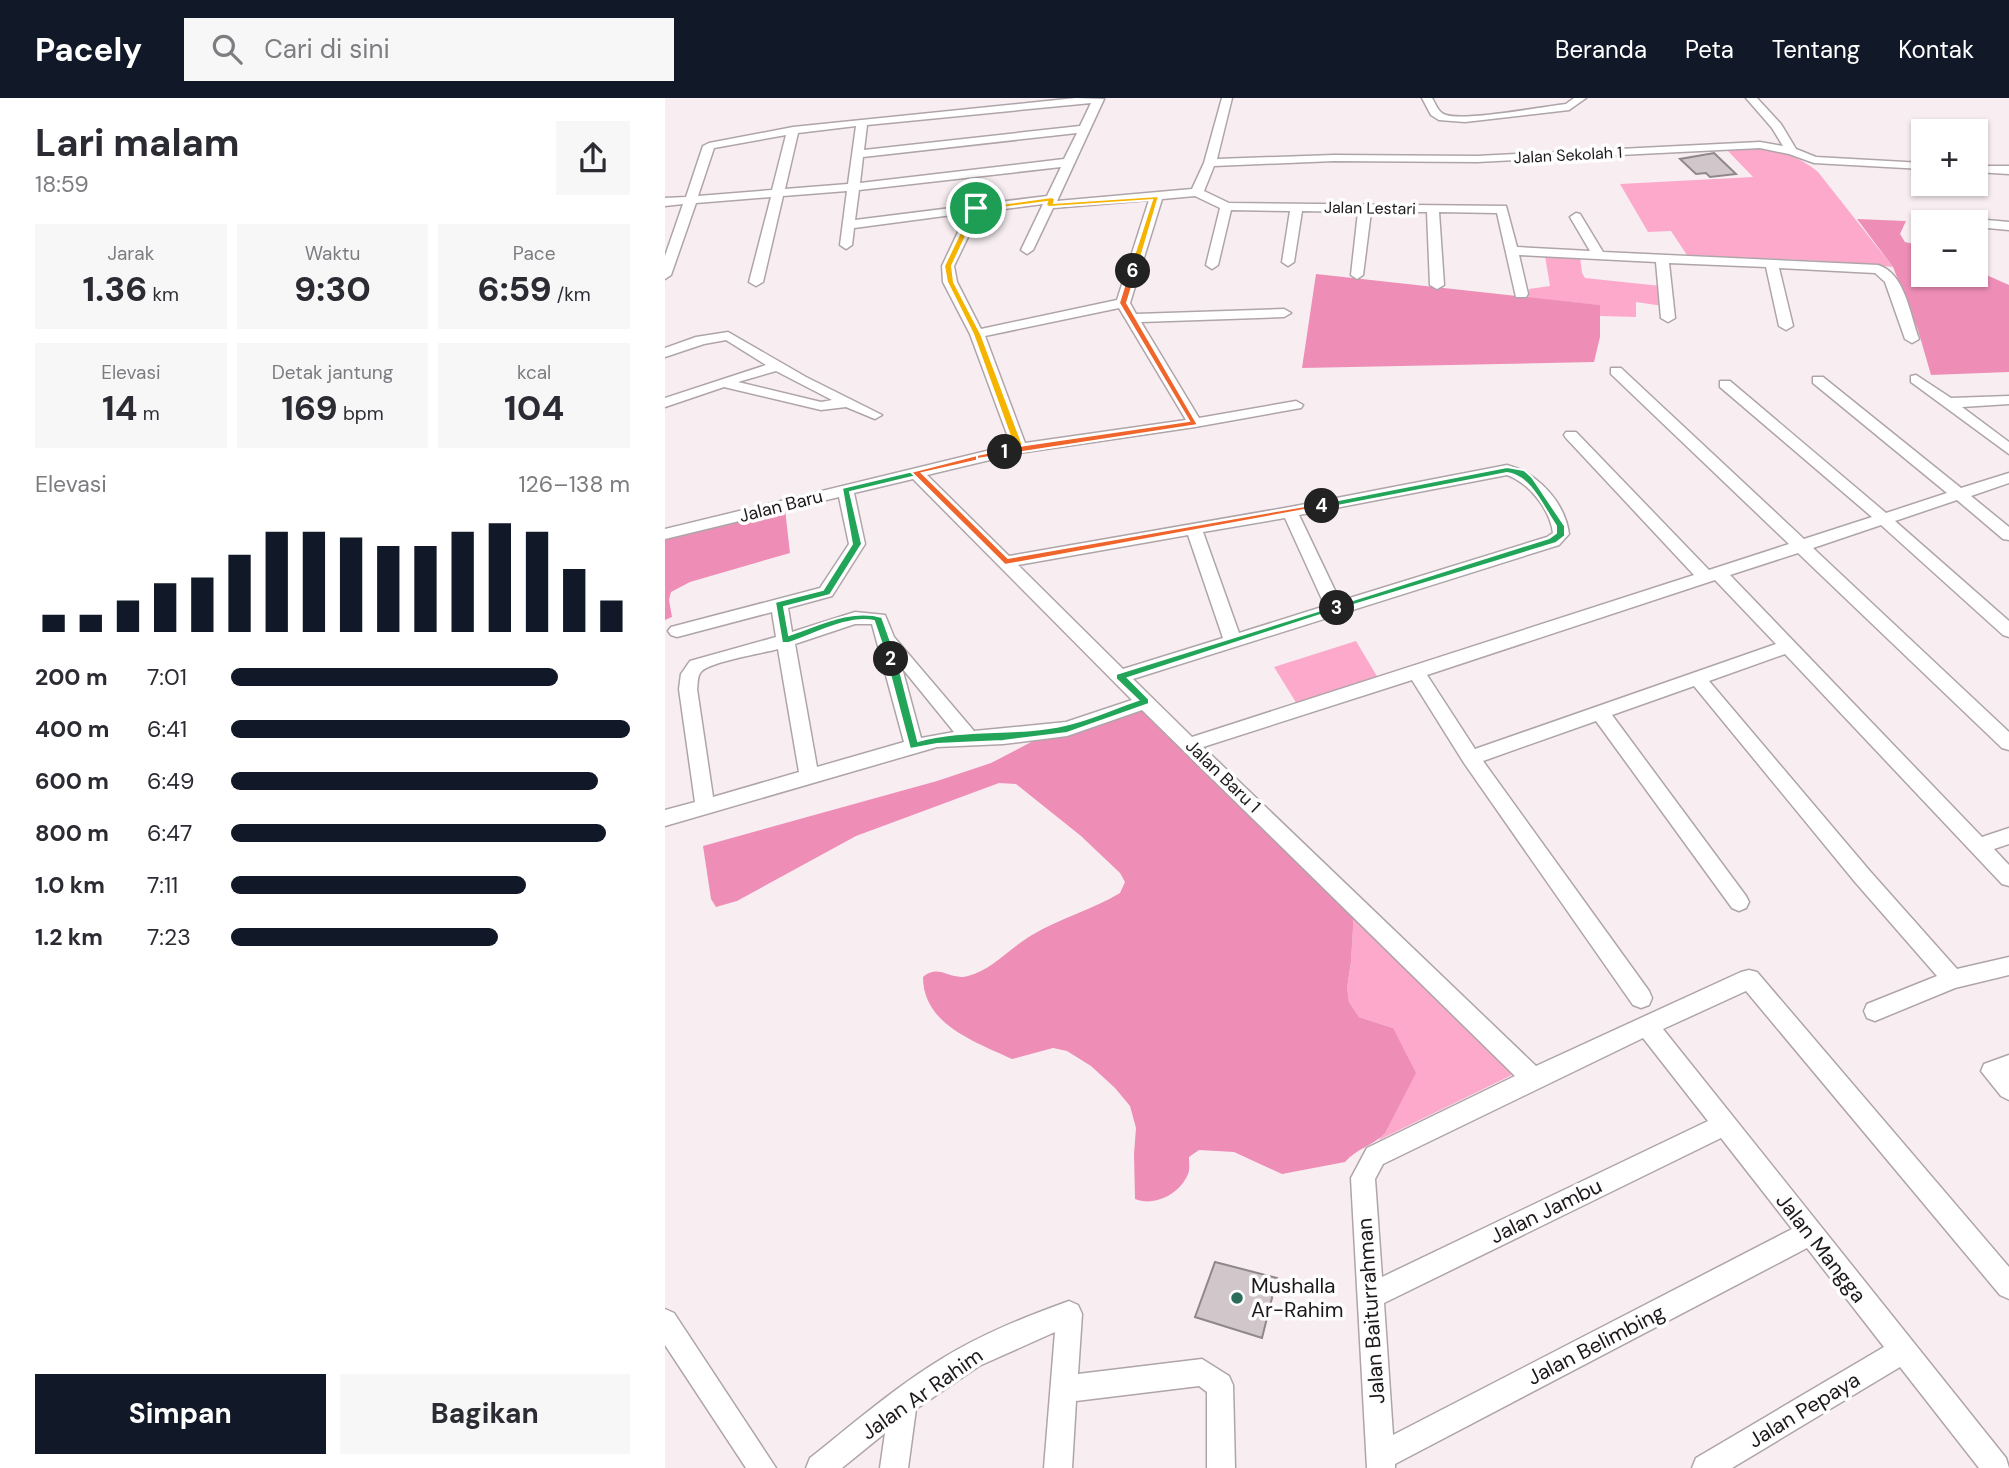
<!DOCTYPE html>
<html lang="id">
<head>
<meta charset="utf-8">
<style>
  :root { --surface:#fff; --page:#f7f7f7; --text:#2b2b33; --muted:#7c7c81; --accent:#111827 }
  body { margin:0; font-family:"DM Sans",sans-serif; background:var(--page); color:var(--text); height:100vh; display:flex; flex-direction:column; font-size:26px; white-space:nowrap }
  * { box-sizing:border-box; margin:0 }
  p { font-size:23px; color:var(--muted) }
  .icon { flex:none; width:38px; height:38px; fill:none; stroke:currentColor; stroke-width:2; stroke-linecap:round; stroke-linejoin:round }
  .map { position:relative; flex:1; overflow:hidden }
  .panel { display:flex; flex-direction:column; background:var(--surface); width:665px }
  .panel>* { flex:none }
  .controls { position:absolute; left:1246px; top:21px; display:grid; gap:14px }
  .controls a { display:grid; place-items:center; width:77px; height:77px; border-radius:0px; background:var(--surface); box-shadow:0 2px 5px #0004; font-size:35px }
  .pin { position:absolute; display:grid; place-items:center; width:60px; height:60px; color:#fff; margin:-30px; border:4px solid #fff; border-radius:50%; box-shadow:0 2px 7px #0007 }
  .km { position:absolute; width:35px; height:35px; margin:-18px; border-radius:50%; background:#222; color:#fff; font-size:19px; line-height:35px; text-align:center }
  .round { display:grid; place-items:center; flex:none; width:74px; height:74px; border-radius:0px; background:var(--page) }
  .headline { display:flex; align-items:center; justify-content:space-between; height:119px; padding:0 35px }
  h1 { font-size:38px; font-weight:700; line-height:52px }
  .figures { display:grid; grid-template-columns:repeat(3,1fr); gap:10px; height:119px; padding:7px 35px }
  .figures div { display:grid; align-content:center; border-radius:0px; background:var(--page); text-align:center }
  .figures b { font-size:35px; font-weight:700 }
  .figures small { font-size:19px; font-weight:400 }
  .figures p { font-size:19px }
  .chart { height:196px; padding:14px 35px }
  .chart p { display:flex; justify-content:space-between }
  .chart svg { width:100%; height:126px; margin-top:7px; stroke:var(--accent); stroke-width:6 }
  .primary-button { display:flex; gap:14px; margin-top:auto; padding:14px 35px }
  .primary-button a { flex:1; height:80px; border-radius:0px; background:var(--accent); color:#fff; font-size:28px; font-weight:700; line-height:80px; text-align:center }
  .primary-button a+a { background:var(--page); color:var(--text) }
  ul { padding:0 35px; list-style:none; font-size:23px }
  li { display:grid; grid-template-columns:112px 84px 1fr; align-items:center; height:52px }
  li i { height:18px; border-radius:9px; background:var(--accent) }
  header { display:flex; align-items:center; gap:42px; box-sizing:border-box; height:98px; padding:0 35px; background:var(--accent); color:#fff }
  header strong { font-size:33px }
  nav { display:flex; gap:38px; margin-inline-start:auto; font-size:24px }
  .search { width:490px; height:63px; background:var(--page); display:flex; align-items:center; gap:18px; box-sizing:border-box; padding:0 24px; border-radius:0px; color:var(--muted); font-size:26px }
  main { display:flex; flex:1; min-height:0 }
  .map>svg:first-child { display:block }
</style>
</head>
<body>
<header>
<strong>Pacely</strong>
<div class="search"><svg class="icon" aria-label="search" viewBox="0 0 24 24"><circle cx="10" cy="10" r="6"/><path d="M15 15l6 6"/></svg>Cari di sini</div>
<nav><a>Beranda</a><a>Peta</a><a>Tentang</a><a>Kontak</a></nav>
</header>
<main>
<section class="panel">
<div class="headline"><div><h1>Lari malam</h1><p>18:59</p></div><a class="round"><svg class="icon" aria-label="share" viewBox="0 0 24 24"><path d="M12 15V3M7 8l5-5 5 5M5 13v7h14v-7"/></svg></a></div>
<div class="figures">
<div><p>Jarak</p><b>1.36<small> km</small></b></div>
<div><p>Waktu</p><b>9:30</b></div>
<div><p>Pace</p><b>6:59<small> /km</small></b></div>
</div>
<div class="figures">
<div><p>Elevasi</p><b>14<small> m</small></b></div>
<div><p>Detak jantung</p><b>169<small> bpm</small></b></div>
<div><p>kcal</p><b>104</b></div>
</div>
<div class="chart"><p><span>Elevasi</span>126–138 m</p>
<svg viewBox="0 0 160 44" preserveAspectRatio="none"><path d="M5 44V38M15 44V38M25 44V33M35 44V27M45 44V25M55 44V17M65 44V9M75 44V9M85 44V11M95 44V14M105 44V14M115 44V9M125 44V6M135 44V9M145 44V22M155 44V33"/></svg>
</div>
<ul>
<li><b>200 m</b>7:01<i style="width:82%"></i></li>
<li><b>400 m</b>6:41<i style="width:100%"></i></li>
<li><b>600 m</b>6:49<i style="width:92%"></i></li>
<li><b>800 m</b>6:47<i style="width:94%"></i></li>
<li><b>1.0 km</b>7:11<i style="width:74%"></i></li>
<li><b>1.2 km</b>7:23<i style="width:67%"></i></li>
</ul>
<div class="primary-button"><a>Simpan</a><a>Bagikan</a></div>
</section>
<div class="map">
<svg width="1344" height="1370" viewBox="0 0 1344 1370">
  <rect width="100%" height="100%" fill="#f8eef2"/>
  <path fill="#fca9cb" d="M 1089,49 C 1113,52 1134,58 1153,74 L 1228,169 L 1158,163 L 1022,157 L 1006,133 L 983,134 L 955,86 L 1088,79 L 1062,52 Z
    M 880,158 L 915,158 L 917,175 L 920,180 L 996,188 L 998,208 L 971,204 L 971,219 L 935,218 L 934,207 L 863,200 L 864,191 L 885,188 Z
    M 691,543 L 716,585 L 635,611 L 609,569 Z
    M 689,813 L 851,975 L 714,1042 L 732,1008 L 728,930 L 694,919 L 684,904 L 682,890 L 686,864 Z"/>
  <path fill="#ee8eb7" d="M 1192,121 L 1241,123 L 1235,136 L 1240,144 L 1258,148 L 1258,177 L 1311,177 L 1311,165 L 1317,175 L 1344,187 L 1344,274 L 1266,277 L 1253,232 L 1228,169 Z
    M 651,176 L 935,207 L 935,239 L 929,264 L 637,270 Z
    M 120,411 L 125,455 L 25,484 L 6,494 L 4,502 L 7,519 L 0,522 L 0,440 Z
    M 477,610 L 689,813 L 686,864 L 682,890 L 684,904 L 694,919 L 728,930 L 751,975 L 720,1035 C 708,1048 692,1050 680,1064 L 617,1076 L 569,1054 L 534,1052 L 524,1059 C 524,1064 525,1072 523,1076 C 515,1096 489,1109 470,1101 L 469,1056 L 471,1030 L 465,1008 L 450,990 L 426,968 L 402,953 L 388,950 L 347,961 C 311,944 258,927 258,879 C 274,865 285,883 303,878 C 327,872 346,849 367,837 C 395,820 427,812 455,795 L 460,784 L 455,775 L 416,738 L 351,686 L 334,685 L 191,738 L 72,803 L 51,809 L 46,801 L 38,748 L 272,683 L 326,665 L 372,641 Z"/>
  <path fill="#d1c7cb" stroke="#90878a" stroke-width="2" d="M 1049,55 L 1071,76 L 1045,79 L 1041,75 L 1031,76 L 1015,61 Z
    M 550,1164 L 612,1180 L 597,1240 L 530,1219 Z"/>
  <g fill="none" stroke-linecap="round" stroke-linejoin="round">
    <defs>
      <path id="minor" d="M 411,0 L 439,1 L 392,103 L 527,91 L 539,65 L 557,0 L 567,0 L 552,61 L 669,57 L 812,58 L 1095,44 L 1118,48 L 1107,30 L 1081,0 L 1092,0 L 1116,26 L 1131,51 L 1151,59 L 1258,65 L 1258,71 L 1149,65 L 1124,56 L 1095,50 L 812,64 L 669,63 L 549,68 L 539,93 L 564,105 L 841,108 L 852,149 L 925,153 L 905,119 L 911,115 L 915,116 L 938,154 L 1213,167 C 1240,175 1245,217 1254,241 L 1247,245 L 1240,241 L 1220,184 L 1210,175 L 1114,170 L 1128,228 L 1121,232 L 1114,228 L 1101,169 L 1004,165 L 1010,220 L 1003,224 L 996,220 L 991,164 L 854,157 L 863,196 L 861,199 L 851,199 L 832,115 L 774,114 L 779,187 L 772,191 L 765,187 L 762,114 L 706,114 L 698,177 L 692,181 L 686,177 L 693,114 L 637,113 L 629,164 L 623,168 L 617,164 L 625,113 L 566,112 L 553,167 L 547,171 L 541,167 L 555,110 L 530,98 L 497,101 L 465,205 L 471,216 L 619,211 L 626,215 L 619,219 L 476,224 L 534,320 L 631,303 L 638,307 L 636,310 L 530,329 L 354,355 L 262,377 L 344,458 L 625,409 L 842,367 C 872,375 900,404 904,436 L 894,447 L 468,581 L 527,639 L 1029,477 L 901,340 L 899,337 L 901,334 L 911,334 L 1044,472 L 1124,446 L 946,276 L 946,270 L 956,270 L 1139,441 L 1207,419 L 1055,289 L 1055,283 L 1065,283 L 1221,415 L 1282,395 L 1148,285 L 1148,279 L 1158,279 L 1296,390 L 1344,375 L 1344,385 L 1306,398 L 1344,429 L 1344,442 L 1338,441 L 1292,402 L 1230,423 L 1344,523 L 1344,539 L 1338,537 L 1216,427 L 1148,450 L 1344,634 L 1344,652 L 1337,650 L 1133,455 L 1065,477 L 1317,739 L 1344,730 L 1344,746 L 1329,751 L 1344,767 L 1344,788 L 1337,786 L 1120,556 L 1044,583 L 1204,772 L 1292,871 L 1344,859 L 1344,877 L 1290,890 L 1210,923 L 1202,920 L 1199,913 L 1202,906 L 1272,878 L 1190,784 L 1029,588 L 947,617 L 1081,798 L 1084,804 L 1081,810 L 1074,813 L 1067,810 L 931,623 L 818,663 L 984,893 L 987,900 L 984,907 L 976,910 L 968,907 L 799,665 L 747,582 L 538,649 L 871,968 L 1076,874 L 1084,872 L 1092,874 L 1344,1169 L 1344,1201 L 1335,1197 L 1081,893 L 998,931 L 1341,1360 L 1344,1370 L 1314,1370 L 1235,1269 L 1067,1370 L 1027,1370 L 1031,1360 L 1219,1249 L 1142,1150 L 730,1366 L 730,1370 L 702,1370 L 686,1080 L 702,1050 L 850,978 L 477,612 L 402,638 L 338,646 L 272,649 L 0,728 L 0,712 L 30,704 L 14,591 L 16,576 L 25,563 L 111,539 L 107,514 L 12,539 L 6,537 L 3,533 L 6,529 L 155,490 L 184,446 L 174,399 L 0,441 L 0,431 L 346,347 L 305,236 L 278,184 L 277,168 L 302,115 L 189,130 L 187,147 L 181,151 L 175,147 L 182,93 L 118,98 L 98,184 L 91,188 L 84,184 L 106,99 L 31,105 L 6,177 L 0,181 L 0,158 L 18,106 L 0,108 L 0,100 L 21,99 L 38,48 L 44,45 L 128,29 ZM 426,5 L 415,28 L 199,52 L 202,27 ZM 191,28 L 183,86 L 120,91 L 133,35 ZM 412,35 L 399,61 L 195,85 L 198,59 ZM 121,37 L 107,92 L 33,98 L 49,50 ZM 396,69 L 382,98 L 190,122 L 194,92 ZM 484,102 L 452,202 L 316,231 L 292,184 L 289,168 L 315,114 L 378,106 L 356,152 L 362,156 L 368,152 L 388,110 ZM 454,210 L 521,322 L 360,345 L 320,238 ZM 842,377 C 864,385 885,411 888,435 L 882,439 L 675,503 L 634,417 ZM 248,381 L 467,602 L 401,624 L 309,633 L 229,539 L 220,517 L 190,514 L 127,534 L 123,510 L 167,498 L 200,446 L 189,395 ZM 620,420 L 660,508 L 574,535 L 538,434 ZM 523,437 L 558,540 L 458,571 L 353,467 ZM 1050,482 L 1111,546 L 810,651 L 762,577 ZM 190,526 L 207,526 L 239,644 L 152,669 L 130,546 ZM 113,551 L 134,674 L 48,699 L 32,591 C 33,586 32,578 36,574 C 43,564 99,555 113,551 ZM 237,570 L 289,634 L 256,640 ZM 978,940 L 1043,1023 L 717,1179 L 710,1081 L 718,1066 ZM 1056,1040 L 1127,1131 L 728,1337 L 719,1205 Z
        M 757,0 L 767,0 C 771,6 773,15 781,17 C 800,23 877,9 901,6 L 909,0 L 921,0 L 904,12 L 800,24 L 774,22 L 766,17 Z
        M 1311,68 L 1344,68 L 1344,76 L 1311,74 Z
        M 1285,119 L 1298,120 L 1304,124 L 1280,124 L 1281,120 Z
        M 1311,121 L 1344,124 L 1344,132 L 1311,129 L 1311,124 L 1305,124 Z
        M 63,234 L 141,279 L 217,317 L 210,321 L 181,309 L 156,312 L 59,289 L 0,309 L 0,300 L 101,267 L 61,242 L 39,246 L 0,259 L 0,250 L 31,239 ZM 111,273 L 167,302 L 156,304 L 73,284 Z
        M 1251,277 L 1286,300 L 1344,298 L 1344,306 L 1297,309 L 1344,344 L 1344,356 L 1246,284 L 1246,278 Z
        M 1344,957 L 1344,1002 L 1336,998 L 1316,973 L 1319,966 Z
        M 404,1203 L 413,1207 L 417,1216 L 413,1276 L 537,1261 L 564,1278 L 568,1287 L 570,1370 L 542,1370 L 542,1294 L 534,1288 L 411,1303 L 407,1370 L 379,1370 L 390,1234 L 314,1268 L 251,1311 L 243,1370 L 215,1370 L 220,1335 L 177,1370 L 141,1370 L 145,1360 C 188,1326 230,1289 278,1260 C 317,1236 360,1219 404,1203 Z
        M 0,1211 L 9,1215 L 111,1370 L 81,1370 L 0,1247 Z"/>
    </defs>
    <use href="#minor" stroke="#afa5a9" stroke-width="3"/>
    <use href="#minor" fill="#fff" fill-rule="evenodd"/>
  </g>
  <path fill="#f5b400" stroke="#fff" stroke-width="2" d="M 311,108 L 314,110 L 287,168 L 289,184 L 316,236 L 359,350 L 340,356 L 337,356 L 337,352 L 349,349 L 308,236 L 282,184 L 279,168 L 307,110 Z"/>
  <path fill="#22a559" stroke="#fff" stroke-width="2" d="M 340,351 L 343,352 L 343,356 L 185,394 L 197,446 L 165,497 L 119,509 L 124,537 C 154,527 186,510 217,519 L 232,561 L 230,564 L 223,564 L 209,523 C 184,517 148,537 124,545 L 117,545 L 110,504 L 158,492 L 187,446 L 177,390 Z"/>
  <path fill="#22a559" stroke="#fff" stroke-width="2" d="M 669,508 L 677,510 L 463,580 L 484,601 L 484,606 L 402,635 L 338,643 L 272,646 L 245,651 L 221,561 L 226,557 L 232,561 L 253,643 C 300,630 352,638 400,627 C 424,622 449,610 473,602 L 451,581 L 451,576 Z"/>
  <path fill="#22a559" stroke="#fff" stroke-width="2" d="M 842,369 L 859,372 L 867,379 L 900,428 L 900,438 L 891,445 L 669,513 L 669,508 L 884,440 L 891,435 L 891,428 C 878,409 866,378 842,375 L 657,411 L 653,410 L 653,406 Z"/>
  <path fill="#f0652b" stroke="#fff" stroke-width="2" d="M 316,356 L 320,359 L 319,361 L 257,375 L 343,460 L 657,405 L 661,408 L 340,467 L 246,374 Z"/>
  <path fill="#f0652b" stroke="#fff" stroke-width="2" d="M 468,171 L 472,173 L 462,205 L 533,327 L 312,361 L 312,357 L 354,348 L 524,323 L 454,205 L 464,173 Z"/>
  <path fill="#f5b400" stroke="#fff" stroke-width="2" d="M 494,98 L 472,173 L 468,176 L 464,173 L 487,102 L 384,109 L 381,107 L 382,104 L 311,113 L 307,110 L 387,99 L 390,101 L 389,105 Z"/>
  <circle fill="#2b6c5a" stroke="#fefefe" stroke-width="2.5" cx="572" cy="1200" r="7"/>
  <g text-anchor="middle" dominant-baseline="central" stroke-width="7" stroke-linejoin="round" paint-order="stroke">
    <g font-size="16" fill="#1d191a" stroke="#fefefe">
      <text transform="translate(903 57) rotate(-3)">Jalan Sekolah 1</text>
      <text transform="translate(705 110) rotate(1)">Jalan Lestari</text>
    </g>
    <g font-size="18" fill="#1d191a" stroke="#fefefe">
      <text transform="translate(116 408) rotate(-14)">Jalan Baru</text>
      <text transform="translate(558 678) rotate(44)">Jalan Baru 1</text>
    </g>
    <g font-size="21" fill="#1d191a" stroke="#fefefe">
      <text transform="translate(881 1113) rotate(-26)">Jalan Jambu</text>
      <text transform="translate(1156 1150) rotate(52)">Jalan Mangga</text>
      <text transform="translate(706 1213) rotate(-94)">Jalan Baiturrahman</text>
      <text transform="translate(931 1247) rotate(-27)">Jalan Belimbing</text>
      <text transform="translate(257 1296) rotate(-35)">Jalan Ar Rahim</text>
      <text transform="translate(1139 1312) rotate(-31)">Jalan Pepaya</text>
    </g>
    <g font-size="21" fill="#1d191a" stroke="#fefefe" text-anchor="start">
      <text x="586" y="1188">Mushalla<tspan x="586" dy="24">Ar-Rahim</tspan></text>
    </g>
  </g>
</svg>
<div class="controls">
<a>+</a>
<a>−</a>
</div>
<div class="pin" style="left:311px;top:110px;background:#1e9e55"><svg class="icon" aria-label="arrive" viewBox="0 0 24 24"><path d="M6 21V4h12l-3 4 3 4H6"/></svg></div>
<b class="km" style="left:340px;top:354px">1</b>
<b class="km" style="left:226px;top:561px">2</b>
<b class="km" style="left:672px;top:510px">3</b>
<b class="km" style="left:657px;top:408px">4</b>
<b class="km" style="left:468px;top:173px">6</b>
</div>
</main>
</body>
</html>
